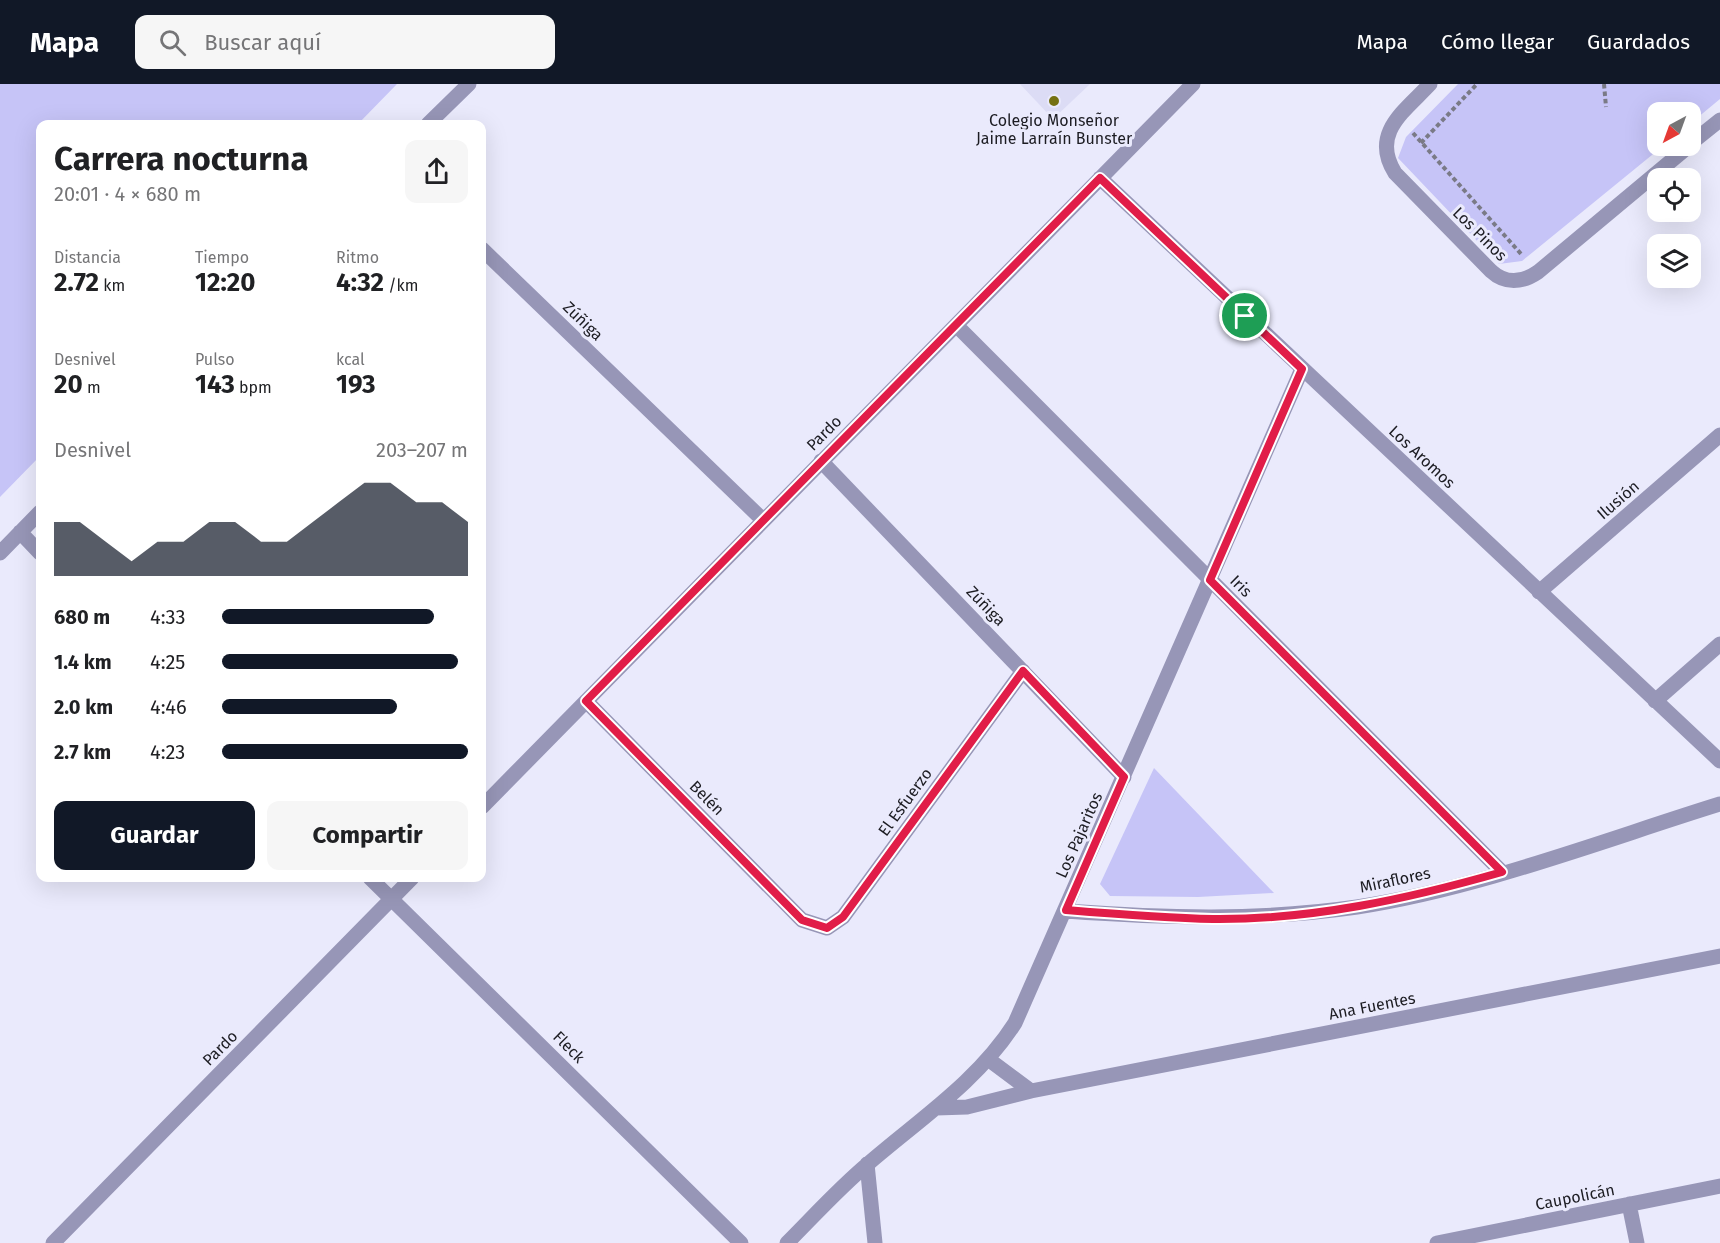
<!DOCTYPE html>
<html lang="es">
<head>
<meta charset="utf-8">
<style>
  :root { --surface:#fff; --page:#f6f6f6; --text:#202124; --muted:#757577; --accent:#111827 }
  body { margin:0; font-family:"Fira Sans",sans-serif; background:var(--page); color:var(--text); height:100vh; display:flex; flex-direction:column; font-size:22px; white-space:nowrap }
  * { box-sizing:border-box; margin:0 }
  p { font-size:20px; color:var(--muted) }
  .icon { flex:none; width:33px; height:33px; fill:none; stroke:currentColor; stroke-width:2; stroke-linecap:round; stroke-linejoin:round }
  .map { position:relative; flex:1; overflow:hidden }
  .drawer { position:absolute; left:36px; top:36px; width:450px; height:762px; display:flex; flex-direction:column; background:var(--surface); border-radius:12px; box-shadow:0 6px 24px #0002 }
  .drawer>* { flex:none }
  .needle { width:39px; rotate:221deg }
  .controls { position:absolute; left:1647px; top:18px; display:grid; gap:12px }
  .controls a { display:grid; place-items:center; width:54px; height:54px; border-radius:12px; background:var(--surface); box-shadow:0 6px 24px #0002; font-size:30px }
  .pin { position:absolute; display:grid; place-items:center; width:51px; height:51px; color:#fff; margin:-26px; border:3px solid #fff; border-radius:50%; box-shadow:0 2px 6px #0007 }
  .round { display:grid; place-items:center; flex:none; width:63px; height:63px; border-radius:12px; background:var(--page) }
  .head { display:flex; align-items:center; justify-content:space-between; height:102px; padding:0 18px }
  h1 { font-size:33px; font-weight:700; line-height:45px }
  .figures { display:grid; grid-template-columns:repeat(3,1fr); gap:9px; height:102px; padding:6px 18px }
  .figures div { display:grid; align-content:center }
  .figures b { font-size:26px; font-weight:700 }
  .figures small { font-size:16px; font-weight:400 }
  .figures p { font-size:16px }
  .chart { height:168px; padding:12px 18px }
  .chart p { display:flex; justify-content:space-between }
  .chart svg { width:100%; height:108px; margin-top:6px; fill:var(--accent); opacity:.7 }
  .button { display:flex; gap:12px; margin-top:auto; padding:12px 18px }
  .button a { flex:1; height:69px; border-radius:12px; background:var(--accent); color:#fff; font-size:24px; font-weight:700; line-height:69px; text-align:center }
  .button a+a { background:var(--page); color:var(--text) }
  ul { padding:0 18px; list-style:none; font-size:20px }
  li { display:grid; grid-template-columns:96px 72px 1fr; align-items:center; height:45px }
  li i { height:15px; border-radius:8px; background:var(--accent) }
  header { display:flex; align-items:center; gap:36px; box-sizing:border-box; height:84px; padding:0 30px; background:var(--accent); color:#fff }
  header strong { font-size:28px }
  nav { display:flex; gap:33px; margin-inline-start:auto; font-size:21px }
  .search { width:420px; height:54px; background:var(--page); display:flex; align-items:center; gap:15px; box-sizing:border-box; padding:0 21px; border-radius:12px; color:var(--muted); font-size:22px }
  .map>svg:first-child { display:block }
</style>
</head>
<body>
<header>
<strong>Mapa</strong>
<div class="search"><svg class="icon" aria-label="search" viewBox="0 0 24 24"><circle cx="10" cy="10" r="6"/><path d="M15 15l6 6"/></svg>Buscar aquí</div>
<nav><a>Mapa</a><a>Cómo llegar</a><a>Guardados</a></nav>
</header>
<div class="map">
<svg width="1720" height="1159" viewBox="0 0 1720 1159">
  <rect width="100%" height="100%" fill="#eaeafc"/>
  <path fill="#dcdcf5" d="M 1020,0 L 1090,0 L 1053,35 Z"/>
  <path fill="#c6c4f7" d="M 0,0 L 397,0 L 358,40 L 40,40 L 40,372 L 0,413 Z
    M 1458,0 L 1720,0 L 1720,15 L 1691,39 L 1690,28 L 1658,28 L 1658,62 L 1663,62 L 1522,177 L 1499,180 L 1398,74 L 1406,53 Z
    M 1154,684 L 1274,809 L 1198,813 L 1110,812 L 1100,800 Z"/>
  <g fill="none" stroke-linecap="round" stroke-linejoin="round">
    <path stroke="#7a7a86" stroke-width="4" stroke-dasharray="4.5 3" stroke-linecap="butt" d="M 1604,0 L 1606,23
      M 1413,49 L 1522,171
      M 1421,59 L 1477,0"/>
    <path stroke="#9796b7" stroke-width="15" d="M 1430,0 C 1405,27 1370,49 1395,89 L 1491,187 C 1505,200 1522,199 1538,188 L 1689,62
      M 428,40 L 469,0
      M 1690,60 L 1720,36
      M 1100,94 L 1720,677
      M 482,165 L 763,436
      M 956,241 L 1502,788
      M 821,377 L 1124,693
      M 20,448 L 40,469
      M 0,469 L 40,428
      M 1539,508 L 1720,351
      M 586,617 L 802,836 L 827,844 L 843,833 L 1023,587
      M 1655,617 L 1720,560
      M 482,723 L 1193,0
      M 370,794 L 741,1159
      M 1066,827 C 1164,834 1259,837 1357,823 C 1477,805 1604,756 1720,720
      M 988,975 L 1031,1007
      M 936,1024 L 967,1023 L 1031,1007 L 1720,872
      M 867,1080 L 875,1159
      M 1629,1120 L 1637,1159
      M 53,1159 L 412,794
      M 787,1159 C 814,1132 840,1103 869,1079 C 920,1035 978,997 1015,939 L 1302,285
      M 1437,1159 L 1720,1102"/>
  </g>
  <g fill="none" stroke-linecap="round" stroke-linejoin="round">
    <defs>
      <path id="route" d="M 1100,94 L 1302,285 L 1210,496 L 1502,788 C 1408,815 1311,836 1213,835 C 1164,834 1115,830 1066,826 L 1124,693 L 1023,587 L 843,833 L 827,844 L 802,836 L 586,617 Z"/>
    </defs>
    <use href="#route" stroke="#fff" stroke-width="12"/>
    <use href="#route" stroke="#e11d48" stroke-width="8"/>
  </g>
  <circle fill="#757112" stroke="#eaeafc" stroke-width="2" cx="1054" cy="17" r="6"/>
  <g text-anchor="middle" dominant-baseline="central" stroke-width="6" stroke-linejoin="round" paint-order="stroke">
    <g font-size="16" fill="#1c1c22" stroke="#eaeafc">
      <text x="1054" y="36">Colegio Monseñor<tspan x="1054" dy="18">Jaime Larraín Bunster</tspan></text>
    </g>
    <g font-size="16" fill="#1c1c22" stroke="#eaeafc">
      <text transform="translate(1480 150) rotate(45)">Los Pinos</text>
      <text transform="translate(583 237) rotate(44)">Zúñiga</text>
      <text transform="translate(824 349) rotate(-45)">Pardo</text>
      <text transform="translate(1422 373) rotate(43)">Los Aromos</text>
      <text transform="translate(1618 416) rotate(-41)">Ilusión</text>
      <text transform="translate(1241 502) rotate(45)">Iris</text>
      <text transform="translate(986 522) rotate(46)">Zúñiga</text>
      <text transform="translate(707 714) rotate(45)">Belén</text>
      <text transform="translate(905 718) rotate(-54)">El Esfuerzo</text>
      <text transform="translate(1079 751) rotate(-66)">Los Pajaritos</text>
      <text transform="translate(1395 796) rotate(-12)">Miraflores</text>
      <text transform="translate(1372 922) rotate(-11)">Ana Fuentes</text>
      <text transform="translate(569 963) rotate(45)">Fleck</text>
      <text transform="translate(220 964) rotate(-45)">Pardo</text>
      <text transform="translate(1575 1113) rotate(-11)">Caupolicán</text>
    </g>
  </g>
</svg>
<div class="controls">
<a><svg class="needle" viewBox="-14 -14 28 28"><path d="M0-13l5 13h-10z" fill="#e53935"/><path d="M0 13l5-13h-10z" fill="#757577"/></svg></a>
<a><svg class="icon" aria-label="locate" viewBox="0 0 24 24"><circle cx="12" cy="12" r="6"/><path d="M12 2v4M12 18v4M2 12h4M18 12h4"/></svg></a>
<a><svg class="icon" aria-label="layers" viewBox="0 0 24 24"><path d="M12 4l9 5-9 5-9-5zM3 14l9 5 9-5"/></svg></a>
</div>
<div class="pin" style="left:1245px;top:232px;background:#1e9e55"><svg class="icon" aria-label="arrive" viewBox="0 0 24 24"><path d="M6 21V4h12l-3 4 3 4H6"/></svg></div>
<section class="drawer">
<div class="head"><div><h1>Carrera nocturna</h1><p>20:01 · 4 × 680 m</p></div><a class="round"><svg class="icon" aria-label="share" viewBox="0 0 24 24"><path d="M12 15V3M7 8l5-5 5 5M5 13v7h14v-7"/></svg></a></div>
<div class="figures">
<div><p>Distancia</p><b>2.72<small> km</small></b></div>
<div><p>Tiempo</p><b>12:20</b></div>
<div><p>Ritmo</p><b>4:32<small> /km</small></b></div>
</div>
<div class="figures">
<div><p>Desnivel</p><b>20<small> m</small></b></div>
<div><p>Pulso</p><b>143<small> bpm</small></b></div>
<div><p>kcal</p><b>193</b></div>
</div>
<div class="chart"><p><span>Desnivel</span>203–207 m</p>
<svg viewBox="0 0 160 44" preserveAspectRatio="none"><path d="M0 44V22L10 22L20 30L30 38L40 30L50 30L60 22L70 22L80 30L90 30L100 22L110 14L120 6L130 6L140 14L150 14L160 22V44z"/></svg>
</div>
<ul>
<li><b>680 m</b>4:33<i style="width:86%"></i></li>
<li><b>1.4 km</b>4:25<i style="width:96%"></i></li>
<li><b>2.0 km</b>4:46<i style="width:71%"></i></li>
<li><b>2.7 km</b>4:23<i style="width:100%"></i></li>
</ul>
<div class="button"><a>Guardar</a><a>Compartir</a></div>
</section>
</div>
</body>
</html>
